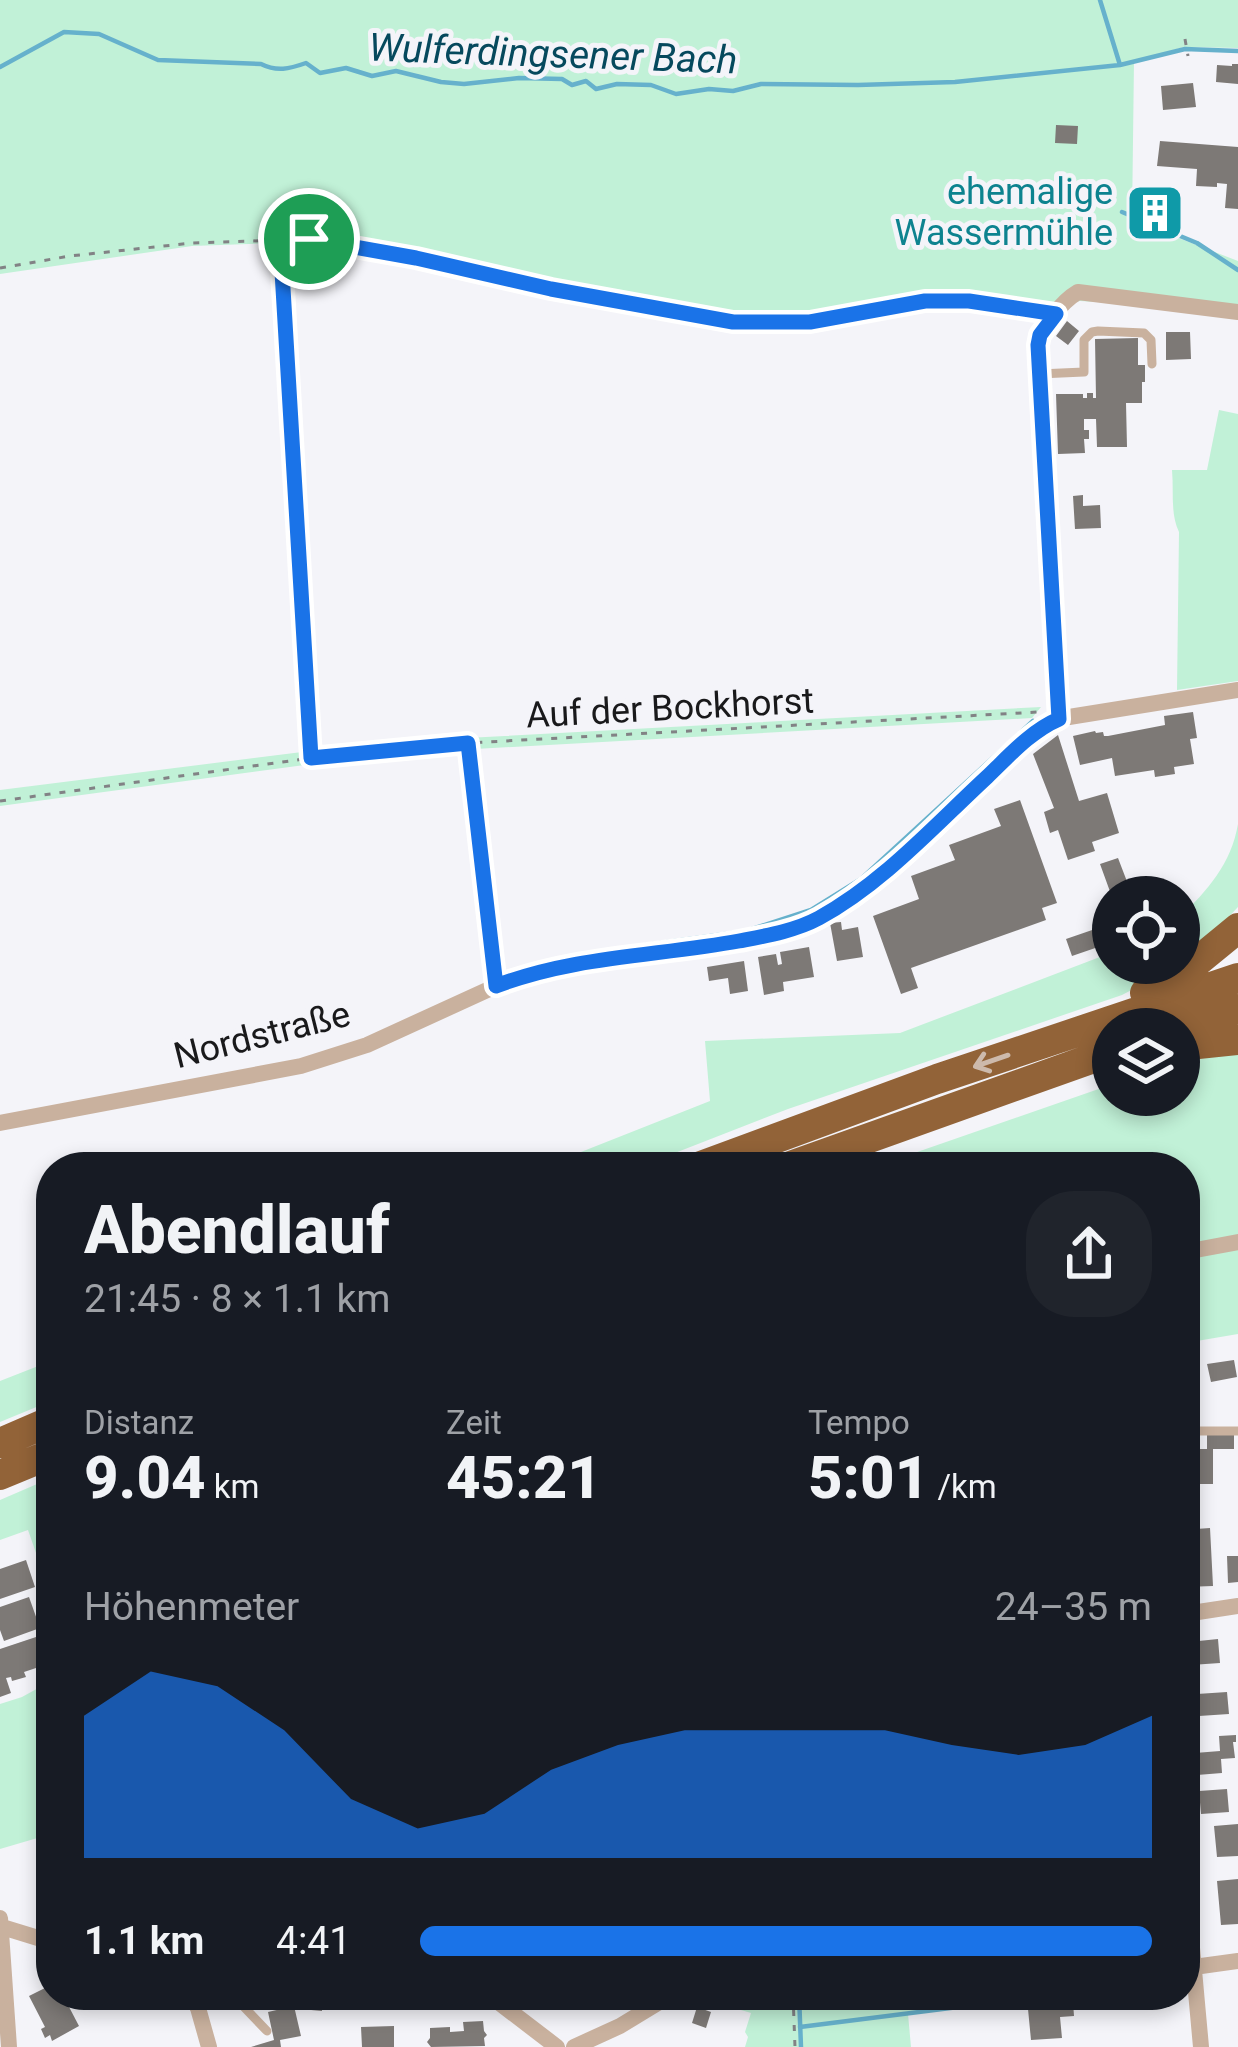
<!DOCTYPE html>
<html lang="de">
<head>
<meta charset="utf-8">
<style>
  :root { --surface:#171b24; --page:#20242c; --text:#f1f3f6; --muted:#9ea1a6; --accent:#1a73e8 }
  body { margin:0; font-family:Roboto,sans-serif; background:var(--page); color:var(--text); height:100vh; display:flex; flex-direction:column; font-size:45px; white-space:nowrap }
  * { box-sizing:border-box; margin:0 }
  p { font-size:39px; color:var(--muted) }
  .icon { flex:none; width:66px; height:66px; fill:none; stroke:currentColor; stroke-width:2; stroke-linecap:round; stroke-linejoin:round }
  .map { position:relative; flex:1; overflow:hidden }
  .details { position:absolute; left:36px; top:1152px; width:1164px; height:858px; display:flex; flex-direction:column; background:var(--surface); border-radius:48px; box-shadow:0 6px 18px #0003 }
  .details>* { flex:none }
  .controls { position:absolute; left:1092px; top:876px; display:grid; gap:24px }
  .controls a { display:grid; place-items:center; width:108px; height:108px; border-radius:50%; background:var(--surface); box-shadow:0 6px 18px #0003; font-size:60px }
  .pin { position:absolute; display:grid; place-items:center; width:102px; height:102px; color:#fff; margin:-51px; border:6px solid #fff; border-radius:50%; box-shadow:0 3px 12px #0007 }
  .round { display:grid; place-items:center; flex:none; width:126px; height:126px; border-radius:48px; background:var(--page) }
  .overview { display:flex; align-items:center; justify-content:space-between; height:204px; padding:0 48px }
  h1 { font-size:66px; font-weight:800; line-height:90px }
  .figures { display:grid; grid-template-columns:repeat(3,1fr); gap:18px; height:204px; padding:12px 48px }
  .figures div { display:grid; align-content:center }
  .figures b { font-size:60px; font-weight:800 }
  .figures small { font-size:33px; font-weight:400 }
  .figures p { font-size:33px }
  .chart { height:336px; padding:24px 48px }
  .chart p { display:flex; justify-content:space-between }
  .chart svg { width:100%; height:216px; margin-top:12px; fill:var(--accent); opacity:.7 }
  ul { padding:0 48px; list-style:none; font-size:39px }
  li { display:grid; grid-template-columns:192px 144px 1fr; align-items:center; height:90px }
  li i { height:30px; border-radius:15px; background:var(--accent) }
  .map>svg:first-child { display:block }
</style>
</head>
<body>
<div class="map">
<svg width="1238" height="2047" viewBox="0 0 1238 2047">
  <rect width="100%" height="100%" fill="#f4f4f9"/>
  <path fill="#c1f1d7" d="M 0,0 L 1238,0 L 1238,48 L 1184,47 L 1134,61 L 1132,220 L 1238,261 L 1238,310 L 1080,301 L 1065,304 L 1047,317 L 1031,312 L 968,306 L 894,308 L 810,326 L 733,327 L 660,316 L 416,262 L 297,243 L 288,248 L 315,747 L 318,751 L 466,738 L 1041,707 L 1032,718 L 475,749 L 497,969 L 503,977 L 488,983 L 465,749 L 312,764 L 0,806 L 0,790 L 302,752 L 306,749 L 274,243 L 192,246 L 0,274 Z
    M 1219,410 L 1238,414 L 1238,681 L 1177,690 L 1179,532 C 1170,513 1174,492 1172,470 L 1207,470 Z
    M 1238,824 L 1238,907 L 1203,944 L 1179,962 L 1179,918 C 1208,890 1231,864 1238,824 Z
    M 1113,952 L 1113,963 L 1178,963 L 1162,974 L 1122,995 L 788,1109 L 639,1167 L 543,1167 L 710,1101 L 705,1041 L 900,1033 Z
    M 1238,1041 L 1238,1334 L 1185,1343 L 1185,1167 L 874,1167 L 1113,1084 L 1113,1095 L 1179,1095 L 1179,1061 Z
    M 51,1361 L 51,1401 L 0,1422 L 0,1381 Z
    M 51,1478 L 51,1627 L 41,1596 L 50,1593 L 28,1530 L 0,1540 L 0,1500 Z
    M 51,1681 L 51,1834 L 0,1849 L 0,1704 L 22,1697 Z
    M 691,1995 L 1057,1995 L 1058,1996 L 908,2014 L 911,2047 L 745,2047 L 748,2037 L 745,2032 L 751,2013 Z"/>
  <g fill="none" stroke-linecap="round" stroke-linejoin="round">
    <path stroke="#66b1cc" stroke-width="4.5" d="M 1100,0 L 1120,65 L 1185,49 L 1238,51
      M 0,67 L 64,32 L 99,34 L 158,60 L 261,64 C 277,72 289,69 306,63 L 320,73 L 346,68 L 372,76 L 396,71 L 441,82 L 464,84 L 519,78 L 562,79 L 572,85 L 586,81 L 596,89 L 617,84 L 651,85 L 676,94 L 709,89 L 733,91 L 761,84 L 858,85 L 955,82 L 1120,65
      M 1122,212 L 1197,243 L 1238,270
      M 625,948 L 746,931 L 811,910 L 861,879 L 1033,721
      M 799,1995 L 801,2047
      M 800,2027 L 1053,1995"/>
  </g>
  <path fill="#7d7976" d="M 1232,64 L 1238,64 L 1238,84 L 1216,82 L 1217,65 L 1232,66 Z
    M 1193,83 L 1196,107 L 1163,110 L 1161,86 Z
    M 1056,125 L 1078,126 L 1077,144 L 1055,143 Z
    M 1160,141 L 1238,147 L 1238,209 L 1225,208 L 1227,184 L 1217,183 L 1217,187 L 1196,186 L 1197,169 L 1157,166 Z
    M 1147,203 L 1168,212 L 1164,223 L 1142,215 Z
    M 1067,321 L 1079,331 L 1068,345 L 1056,336 Z
    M 1166,332 L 1190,332 L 1191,359 L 1166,360 Z
    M 1138,338 L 1138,365 L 1145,365 L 1145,382 L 1142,382 L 1142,403 L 1126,403 L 1127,447 L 1097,447 L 1096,419 L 1084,419 L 1084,430 L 1089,430 L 1089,439 L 1084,439 L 1085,453 L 1058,454 L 1056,394 L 1083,394 L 1083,398 L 1087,398 L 1087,393 L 1093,393 L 1093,398 L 1096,398 L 1095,339 Z
    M 1083,495 L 1083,506 L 1100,505 L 1101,528 L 1075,529 L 1073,496 Z
    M 1193,712 L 1197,738 L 1190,739 L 1194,764 L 1174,767 L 1175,774 L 1155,777 L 1154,770 L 1115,776 L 1112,758 L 1080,765 L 1073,736 L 1095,731 L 1096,733 L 1103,732 L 1104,736 L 1108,736 L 1165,725 L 1164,716 Z
    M 1058,735 L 1079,801 L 1107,793 L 1119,833 L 1092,842 L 1095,851 L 1068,860 L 1058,830 L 1050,833 L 1044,812 L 1054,808 L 1033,754 Z
    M 1020,800 L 1057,903 L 1042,908 L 1046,920 L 911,968 L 918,988 L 901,994 L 873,916 L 919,899 L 911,876 L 955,860 L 949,845 L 1001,826 L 994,809 Z
    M 1118,858 L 1131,892 L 1112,897 L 1100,864 Z
    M 841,922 L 842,930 L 858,927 L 863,957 L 837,961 L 830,923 Z
    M 1098,928 L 1104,945 L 1072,956 L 1066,939 Z
    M 809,947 L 814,977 L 783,982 L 784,991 L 764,995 L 758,957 L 776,954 L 778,965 L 782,964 L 780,952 Z
    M 744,961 L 748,991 L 730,994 L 728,978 L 709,981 L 707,967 Z
    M 1234,1360 L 1237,1377 L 1211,1382 L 1207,1364 Z
    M 1207,1434 L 1234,1434 L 1234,1449 L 1213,1449 L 1213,1484 L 1185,1484 L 1185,1449 L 1207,1449 Z
    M 1185,1519 L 1195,1519 L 1196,1529 L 1210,1528 L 1213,1586 L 1185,1587 L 1185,1569 L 1198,1568 L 1196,1541 L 1185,1542 Z
    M 1227,1556 L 1238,1556 L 1238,1582 L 1228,1583 Z
    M 26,1560 L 35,1587 L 0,1599 L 0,1569 Z
    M 29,1597 L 40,1628 L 4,1641 L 0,1630 L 0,1607 Z
    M 42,1635 L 51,1663 L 24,1672 L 26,1677 L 12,1681 L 11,1677 L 6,1678 L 11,1693 L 0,1697 L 0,1649 Z
    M 1218,1639 L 1220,1663 L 1191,1665 L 1189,1642 Z
    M 1227,1692 L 1229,1714 L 1199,1716 L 1197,1694 Z
    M 1236,1735 L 1236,1742 L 1233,1742 L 1235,1758 L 1221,1759 L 1222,1773 L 1197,1775 L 1195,1753 L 1220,1751 L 1219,1736 Z
    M 1227,1789 L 1229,1812 L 1201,1814 L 1199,1791 Z
    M 1238,1824 L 1238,1856 L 1217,1857 L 1214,1826 Z
    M 1238,1879 L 1238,1924 L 1221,1925 L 1217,1881 Z
    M 51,1985 L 51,1995 L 87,1995 L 68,2005 L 79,2026 L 52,2041 L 50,2035 L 45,2038 L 41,2029 L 45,2027 L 29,1996 Z
    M 297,1995 L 321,1995 L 322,2011 L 300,2009 Z
    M 1073,2002 L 1074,2016 L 1060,2017 L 1062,2038 L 1031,2040 L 1028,2009 Z
    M 294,2006 L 301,2036 L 280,2040 L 281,2047 L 251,2047 L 274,2040 L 268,2012 Z
    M 697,2007 L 711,2012 L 706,2028 L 692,2023 Z
    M 483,2021 L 484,2031 L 487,2035 L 484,2038 L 485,2046 L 431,2047 L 427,2042 L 430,2038 L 430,2028 L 450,2027 L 450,2032 L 464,2031 L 463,2022 Z
    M 394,2026 L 394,2047 L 362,2047 L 361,2027 Z"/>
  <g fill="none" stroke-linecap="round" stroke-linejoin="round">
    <path stroke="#828285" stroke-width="3" stroke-dasharray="6 9" stroke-linecap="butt" d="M 1185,39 L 1188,56
      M 280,239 L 311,756
      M 0,268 L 70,256 L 192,243 L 309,239 L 416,258 L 551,289 L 733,322 L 810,322 L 925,301 L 969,301 L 1035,311
      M 468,745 L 494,967
      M 0,801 L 311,758 L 468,743 L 1038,712
      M 1099,954 L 1110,948 L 1100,923
      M 793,1995 L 795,2047"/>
    <path stroke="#c9b19e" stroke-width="9" d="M 1039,374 L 1084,372 L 1084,340 L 1092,332 L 1098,331 L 1144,333 L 1151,340 L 1152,364
      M 1185,1431 L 1238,1431
      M 223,1995 L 242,2005 L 267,2031"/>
    <path stroke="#c9b19e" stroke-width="16" d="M 1059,719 L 1038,345 C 1043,326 1061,302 1078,292 L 1238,312
      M 0,1123 L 301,1066 L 367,1045 L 496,986 L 539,971 L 576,962 L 710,946 L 773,934 L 816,920 L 874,881 L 1038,731 L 1059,719 L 1069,717 L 1238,690
      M 1185,1252 L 1238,1242
      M 1185,1614 L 1238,1606
      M 1185,1871 L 1201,2047
      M 0,1918 L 9,2047
      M 2,1927 L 51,1942
      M 1194,1967 L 1238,1961
      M 190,1995 L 198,2008 L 209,2047
      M 489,1995 L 557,2047
      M 574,2047 L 620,2026 L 671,1995"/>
    <path stroke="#926338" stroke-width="30" d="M 1145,993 L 1182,974 L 1238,928
      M 1179,1029 L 1238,1009
      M 1179,1046 L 1238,1040
      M 698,1167 L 937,1079 L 1238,978
      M 788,1167 L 1113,1051
      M 0,1443 L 51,1421
      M 0,1475 L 51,1454"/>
  </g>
  <defs><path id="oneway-shaft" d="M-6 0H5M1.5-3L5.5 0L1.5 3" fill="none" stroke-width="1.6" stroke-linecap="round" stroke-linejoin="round" transform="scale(3)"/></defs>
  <use stroke="#cdbaac" href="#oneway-shaft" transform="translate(991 1061) rotate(161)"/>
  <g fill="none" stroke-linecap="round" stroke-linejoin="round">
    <defs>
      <path id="route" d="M 280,238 L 309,239 L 416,258 L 551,289 L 733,322 L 810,322 L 925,301 L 969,301 L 1056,314 L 1040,335 L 1038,345 L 1059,719 C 1031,731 1009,756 987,777 C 934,826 883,883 819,918 C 795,931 765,936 739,941 C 657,956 574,956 496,986 L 468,743 L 311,758 Z"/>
    </defs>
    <use href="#route" stroke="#fff" stroke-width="24"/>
    <use href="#route" stroke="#1a73e8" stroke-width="15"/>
  </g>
  <defs>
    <symbol id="building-square" viewBox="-11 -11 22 22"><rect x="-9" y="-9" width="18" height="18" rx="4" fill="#0f9aa8" stroke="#f4f4f9"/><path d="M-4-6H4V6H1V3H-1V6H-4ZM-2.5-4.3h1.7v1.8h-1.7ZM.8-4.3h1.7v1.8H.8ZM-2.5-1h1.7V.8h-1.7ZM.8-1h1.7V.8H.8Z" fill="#fff"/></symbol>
  </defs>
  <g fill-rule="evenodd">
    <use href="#building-square" x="1122" y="180" width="66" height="66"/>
  </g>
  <g text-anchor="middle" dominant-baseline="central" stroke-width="10" stroke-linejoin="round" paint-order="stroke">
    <g font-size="36" fill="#0d838f" stroke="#f4f4f9" text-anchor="end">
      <text x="1113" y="192">ehemalige<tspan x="1113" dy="41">Wassermühle</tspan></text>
    </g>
    <g font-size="36" fill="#19191b" stroke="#f4f4f9">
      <text transform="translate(670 708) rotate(-3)">Auf der Bockhorst</text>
      <text transform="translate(262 1035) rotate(-14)">Nordstraße</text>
    </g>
    <g font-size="39" font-style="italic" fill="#06495d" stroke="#f4f4f9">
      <text transform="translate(553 54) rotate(2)">Wulferdingsener Bach</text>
    </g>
  </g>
</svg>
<div class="controls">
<a><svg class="icon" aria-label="locate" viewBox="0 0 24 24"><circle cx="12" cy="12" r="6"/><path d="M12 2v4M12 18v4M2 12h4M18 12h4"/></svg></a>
<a><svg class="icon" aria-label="layers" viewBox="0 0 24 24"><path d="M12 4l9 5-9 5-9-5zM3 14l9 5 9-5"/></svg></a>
</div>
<div class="pin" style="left:309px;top:239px;background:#1e9e55"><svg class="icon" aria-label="arrive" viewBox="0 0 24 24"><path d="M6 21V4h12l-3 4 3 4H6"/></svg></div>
<section class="details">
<div class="overview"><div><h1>Abendlauf</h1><p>21:45 · 8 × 1.1 km</p></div><a class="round"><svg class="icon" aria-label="share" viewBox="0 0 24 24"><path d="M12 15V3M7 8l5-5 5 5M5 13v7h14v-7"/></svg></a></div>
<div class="figures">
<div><p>Distanz</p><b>9.04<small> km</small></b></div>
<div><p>Zeit</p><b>45:21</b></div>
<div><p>Tempo</p><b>5:01<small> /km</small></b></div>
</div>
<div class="chart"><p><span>Höhenmeter</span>24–35 m</p>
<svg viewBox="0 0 160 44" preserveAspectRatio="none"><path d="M0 44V15L10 6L20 9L30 18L40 32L50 38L60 35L70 26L80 21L90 18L100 18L110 18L120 18L130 21L140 23L150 21L160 15V44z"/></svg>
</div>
<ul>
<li><b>1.1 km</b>4:41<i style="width:100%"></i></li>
</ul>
</section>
</div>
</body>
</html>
